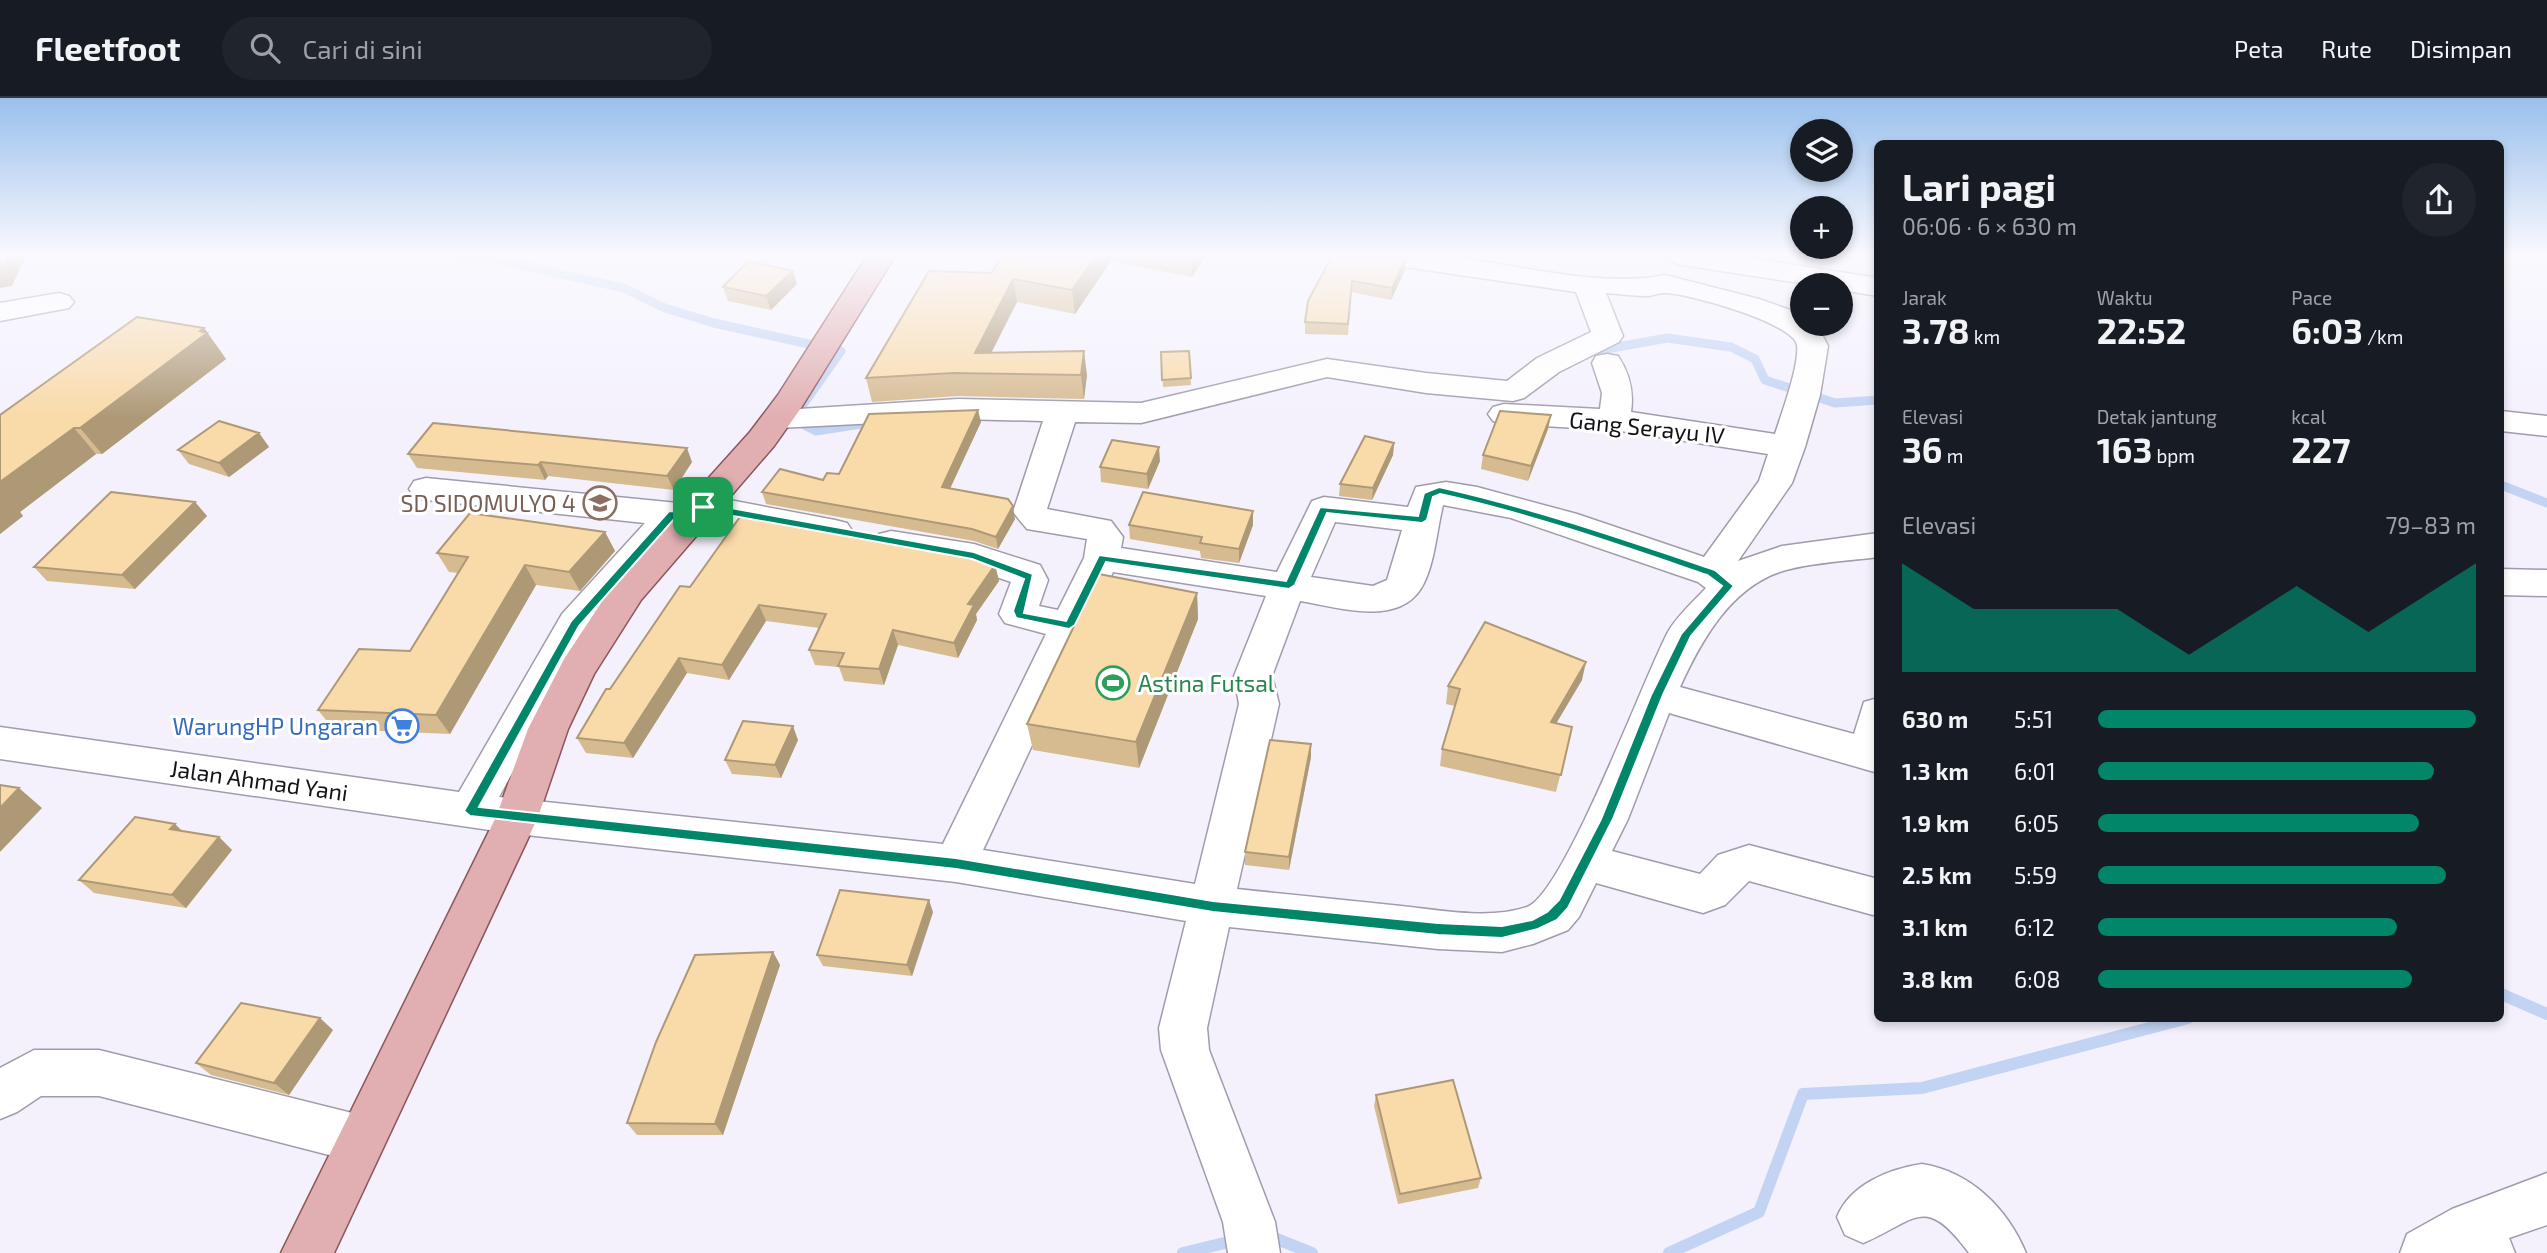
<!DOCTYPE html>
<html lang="id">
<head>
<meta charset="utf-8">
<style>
  :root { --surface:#171b24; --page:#20242c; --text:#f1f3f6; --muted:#9ea1a6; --line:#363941; --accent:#01866a }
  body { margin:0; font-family:"Exo 2",sans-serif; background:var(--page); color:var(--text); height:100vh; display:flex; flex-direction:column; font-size:26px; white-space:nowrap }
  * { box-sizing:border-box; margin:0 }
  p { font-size:23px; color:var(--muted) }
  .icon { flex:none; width:38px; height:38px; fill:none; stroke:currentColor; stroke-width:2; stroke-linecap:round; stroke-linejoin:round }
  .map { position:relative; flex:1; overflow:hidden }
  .details { position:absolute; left:1874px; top:42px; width:630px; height:882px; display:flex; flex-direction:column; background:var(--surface); border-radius:10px; box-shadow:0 4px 10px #0003 }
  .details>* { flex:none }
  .tools { position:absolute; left:1790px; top:21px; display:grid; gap:14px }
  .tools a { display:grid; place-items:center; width:63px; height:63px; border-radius:50%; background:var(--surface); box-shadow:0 4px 10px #0003; font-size:35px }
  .pin { position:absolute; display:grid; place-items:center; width:60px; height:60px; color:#fff; margin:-30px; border-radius:14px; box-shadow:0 4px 10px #0006 }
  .round { display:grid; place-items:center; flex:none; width:74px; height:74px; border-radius:37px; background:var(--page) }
  .summary { display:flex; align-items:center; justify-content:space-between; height:119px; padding:0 28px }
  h1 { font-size:38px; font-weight:700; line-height:52px }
  .stats { display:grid; grid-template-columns:repeat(3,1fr); gap:10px; height:119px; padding:7px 28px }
  .stats div { display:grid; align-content:center }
  .stats b { font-size:35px; font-weight:700 }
  .stats small { font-size:19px; font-weight:400 }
  .stats p { font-size:19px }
  .chart { height:196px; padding:14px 28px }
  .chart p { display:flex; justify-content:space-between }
  .chart svg { width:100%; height:126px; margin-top:7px; fill:var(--accent); opacity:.7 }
  ul { padding:0 28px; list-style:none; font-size:23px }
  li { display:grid; grid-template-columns:112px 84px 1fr; align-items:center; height:52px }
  li i { height:18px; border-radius:9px; background:var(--accent) }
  header { display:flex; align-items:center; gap:42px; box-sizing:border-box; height:98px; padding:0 35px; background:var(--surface); border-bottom:2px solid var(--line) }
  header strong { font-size:33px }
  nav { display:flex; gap:38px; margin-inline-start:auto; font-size:24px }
  .search { width:490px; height:63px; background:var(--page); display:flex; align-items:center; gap:18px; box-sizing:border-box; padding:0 24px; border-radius:38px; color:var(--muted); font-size:26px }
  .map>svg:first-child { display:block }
</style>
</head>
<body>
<header>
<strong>Fleetfoot</strong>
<div class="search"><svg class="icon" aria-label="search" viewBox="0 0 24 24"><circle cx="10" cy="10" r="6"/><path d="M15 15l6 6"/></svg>Cari di sini</div>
<nav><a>Peta</a><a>Rute</a><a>Disimpan</a></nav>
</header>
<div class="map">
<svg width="2547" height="1155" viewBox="0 0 2547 1155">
  <rect width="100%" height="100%" fill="#f4f1fd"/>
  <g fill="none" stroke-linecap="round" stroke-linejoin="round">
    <path stroke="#c2d3f3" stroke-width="9" d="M 458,158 L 493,161 L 624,190 L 665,210 L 714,225 L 841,253 L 793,321 L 816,333 L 874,324
      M 1595,253 L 1667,240 L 1731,249 L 1755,261 L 1765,282 L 1835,305 L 1878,302
      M 2501,387 L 2547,405"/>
    <path stroke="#c2d3f3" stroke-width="12" d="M 2501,896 L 2547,916
      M 1267,1137 L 1312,1155
      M 1183,1155 L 1241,1141
      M 1669,1155 L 1759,1114 L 1803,996 L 1922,990 L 2188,920"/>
    <defs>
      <path id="minor" d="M 1378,158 C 1403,158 1430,156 1454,159 C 1517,167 1603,190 1665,177 L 1759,201 L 1799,215 L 1802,218 L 1802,226 L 1818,229 L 1828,248 L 1820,297 L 1805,349 L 1792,385 L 1738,463 L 1782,448 L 1878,435 L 1878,459 C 1848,463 1815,464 1786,472 C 1732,487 1702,541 1680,589 L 1854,636 L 1864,604 L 1878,600 L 1878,675 L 1669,615 L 1628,721 L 1612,753 L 1700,776 L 1718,757 L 1749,747 L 1878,781 L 1878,815 L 1873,817 L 1749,783 L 1725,807 L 1703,815 L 1596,785 L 1579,819 L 1568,832 L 1533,846 L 1502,854 L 1438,851 L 1229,829 L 1207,930 L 1209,952 L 1275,1124 L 1280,1155 L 1228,1155 L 1223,1124 L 1161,952 L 1159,930 L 1186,823 L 956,784 L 517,736 L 0,661 L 0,629 L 459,694 L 562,516 L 645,425 L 426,402 L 414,399 L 409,391 L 414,383 L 426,380 L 688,406 L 691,401 L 703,397 L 835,422 L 847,425 L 853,434 L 847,443 L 835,446 L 707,421 L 704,426 L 681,429 L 589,535 L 499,699 L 943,746 L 1046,536 L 1005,525 L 999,516 L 1011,484 L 970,470 L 891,457 L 879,454 L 873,445 L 879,436 L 891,433 L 974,446 L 1040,467 L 1048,482 L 1039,508 L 1058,512 L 1084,460 L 1087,441 L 1027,431 L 1013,414 L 1043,323 L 958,321 L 778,330 L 767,327 L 762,320 L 767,313 L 958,301 L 1141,305 L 1327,261 L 1426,275 L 1507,283 L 1537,260 L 1591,234 L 1576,194 L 1392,167 L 1382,164 ZM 1606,195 C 1620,196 1635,198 1649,198 C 1654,197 1660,195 1665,195 C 1687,195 1794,225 1797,247 C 1800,266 1781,317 1775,336 L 1631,314 C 1634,294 1630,276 1618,258 L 1607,256 L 1596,258 L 1592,265 L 1602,295 L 1600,311 L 1504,306 L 1493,309 L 1488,316 L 1493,323 L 1504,326 L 1614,332 L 1768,356 L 1759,383 L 1704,459 L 1577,416 L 1477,389 L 1446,384 L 1416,389 L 1408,409 L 1324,399 L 1312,403 L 1277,474 L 1121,450 L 1123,439 L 1111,423 L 1047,411 L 1075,324 L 1141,325 L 1327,279 L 1426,295 L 1513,303 L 1524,300 L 1559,274 L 1619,244 L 1623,238 ZM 1443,407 L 1511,420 L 1698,484 L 1706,490 C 1693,504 1677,518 1668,534 C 1643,581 1564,796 1527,809 C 1489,822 1440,812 1401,808 C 1346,802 1292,797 1237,791 L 1279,606 L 1272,578 L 1300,503 C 1338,509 1402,531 1424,485 C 1435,463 1437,431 1443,407 ZM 1335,424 L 1402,432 L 1387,482 L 1373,488 L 1311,479 ZM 1113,474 L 1266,498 L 1234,578 L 1239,606 L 1195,786 L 983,752 Z
        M 1668,158 L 1738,158 L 1878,180 L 1878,198 L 1841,192 L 1841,187 L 1812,187 L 1682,167 L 1672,164 Z
        M 59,195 L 69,198 L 74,204 L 69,210 L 0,223 L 0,205 Z
        M 2501,313 L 2547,318 L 2547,338 L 2501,333 Z
        M 2501,471 L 2547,472 L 2547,498 L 2501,497 Z
        M 34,952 L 99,952 L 360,1017 L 378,1024 L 385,1041 L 378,1058 L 360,1065 L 99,998 L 41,998 L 17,1014 L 0,1021 L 0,970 Z
        M 1922,1066 C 1971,1074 2007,1110 2026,1155 L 1969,1155 C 1924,1094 1916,1123 1863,1145 L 1845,1137 L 1837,1119 C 1850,1087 1888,1071 1922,1066 Z
        M 2547,1075 L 2547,1127 L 2509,1140 L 2515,1155 L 2400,1155 L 2407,1136 L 2452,1111 Z"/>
      <path id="major" d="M 867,158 L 895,158 L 801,310 L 774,348 L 641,502 L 594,576 L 568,631 L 538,719 L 334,1155 L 281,1155 L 496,719 L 528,631 L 564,561 L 615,484 L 750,334 L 778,297 Z"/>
    </defs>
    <use href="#minor" stroke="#a09cab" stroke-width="3"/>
    <use href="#major" stroke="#8c565b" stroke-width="3"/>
    <use href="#minor" fill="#fff" fill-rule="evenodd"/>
    <use href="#major" fill="#e1afb2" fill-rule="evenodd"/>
  </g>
  <path fill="#d6bb91" d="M 1003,158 L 1206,158 L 1192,179 L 1111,163 L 1075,216 L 1017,204 L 991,255 L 1087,277 L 1084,301 L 958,298 L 872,304 L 866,280 L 991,175 Z
    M 1332,158 L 1406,160 L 1405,172 L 1391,202 L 1351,194 L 1348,237 L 1305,236 L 1305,224 Z
    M 797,186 L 771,212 L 728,203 L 723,189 Z
    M 204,230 L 226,261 L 102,356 L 96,356 L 20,414 L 23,418 L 0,436 L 0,317 Z
    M 1189,253 L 1191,287 L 1163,289 L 1161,254 Z
    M 1551,317 L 1548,331 L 1528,383 L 1481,371 L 1483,357 Z
    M 981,324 L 950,391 L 1015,421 L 998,451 L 974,443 L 766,406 L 762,394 L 823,382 Z
    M 259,335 L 269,349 L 229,379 L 189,366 L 178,352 Z
    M 1394,345 L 1393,357 L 1372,402 L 1339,398 L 1340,386 Z
    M 408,356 L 692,364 L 674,392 L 548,378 L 545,382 L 417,370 Z
    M 1160,363 L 1148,391 L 1101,384 L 1100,369 Z
    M 195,404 L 207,418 L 135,491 L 47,483 L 34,469 Z
    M 1253,413 L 1253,427 L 1239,465 L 1201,460 L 1200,453 L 1130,441 L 1129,427 Z
    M 605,434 L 615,453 L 580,493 L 536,487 L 450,636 L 333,631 L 318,612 L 410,553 L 458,475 L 449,474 L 437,455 Z
    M 995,467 L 999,483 L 976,516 L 977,522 L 958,560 L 898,547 L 884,587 L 844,583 L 839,569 L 815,567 L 809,552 L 819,530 L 766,523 L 729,582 L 687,575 L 633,660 L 586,655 L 577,640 L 610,591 L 690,489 Z
    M 1197,495 L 1198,521 L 1139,670 L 1033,652 L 1027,626 Z
    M 1582,582 L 1556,625 L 1572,629 L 1556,694 L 1440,668 L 1442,651 L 1455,608 L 1446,606 L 1448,588 Z
    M 798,642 L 781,680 L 732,676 L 725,662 Z
    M 1311,659 L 1289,772 L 1245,767 L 1245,754 Z
    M 175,726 L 182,733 L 219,739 L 232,752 L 186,810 L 94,795 L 79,782 Z
    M 933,814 L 912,878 L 823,868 L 817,857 Z
    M 773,854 L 780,867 L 723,1037 L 637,1037 L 627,1025 Z
    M 333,932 L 289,997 L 211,977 L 196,965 Z
    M 1376,997 L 1481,1080 L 1478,1090 L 1398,1106 L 1374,1008 Z"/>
  <path fill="#ae9976" d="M 8,158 L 26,158 L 12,188 L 0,190 L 0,174 Z
    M 1096,158 L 1111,158 L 1111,163 L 1075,216 L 1072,192 Z
    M 1191,158 L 1206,158 L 1192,179 Z
    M 1406,160 L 1405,172 L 1391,202 L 1392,190 Z
    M 793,173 L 797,186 L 771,212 L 766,198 Z
    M 1013,181 L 1017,204 L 981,275 L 975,255 Z
    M 204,230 L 226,261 L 102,356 L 80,330 Z
    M 1084,253 L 1087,277 L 1084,301 L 1081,277 Z
    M 978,312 L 981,324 L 945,401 L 942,389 Z
    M 1551,317 L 1548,331 L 1528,383 L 1531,368 Z
    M 74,330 L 96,356 L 20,414 L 23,418 L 0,436 L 0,384 Z
    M 259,335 L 269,349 L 229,379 L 219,365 Z
    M 1394,345 L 1393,357 L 1372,402 L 1373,390 Z
    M 1159,349 L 1160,363 L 1148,391 L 1147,376 Z
    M 687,350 L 692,364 L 674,392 L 667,378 Z
    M 541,364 L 548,378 L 545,382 L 538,367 Z
    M 195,404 L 207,418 L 135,491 L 122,477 Z
    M 1013,408 L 1015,421 L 998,451 L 996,439 Z
    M 1253,413 L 1253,427 L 1239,465 L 1239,451 Z
    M 605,434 L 615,453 L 580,493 L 569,474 Z
    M 525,467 L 536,487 L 450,636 L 436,617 Z
    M 995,467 L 999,483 L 976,516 L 977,522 L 958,560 L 954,545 L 968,506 Z
    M 1197,495 L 1198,521 L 1139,670 L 1136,644 Z
    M 759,507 L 766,523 L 729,582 L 722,567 Z
    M 893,532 L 898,547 L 884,587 L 879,571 Z
    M 679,560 L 687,575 L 633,660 L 624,645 Z
    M 1586,564 L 1582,582 L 1547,641 L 1551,624 Z
    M 793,628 L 798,642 L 781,680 L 775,667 Z
    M 1311,646 L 1311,659 L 1289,772 L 1289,759 Z
    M 19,690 L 42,710 L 0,754 L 0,710 Z
    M 175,726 L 188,739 L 170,731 Z
    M 219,739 L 232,752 L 186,810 L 172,797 Z
    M 929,802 L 933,814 L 912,878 L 907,867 Z
    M 773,854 L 780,867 L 723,1037 L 715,1026 Z
    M 320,920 L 333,932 L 289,997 L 274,985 Z"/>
  <path fill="#f9daa9" stroke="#ae9976" stroke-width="2" d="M 0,158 L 8,158 L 0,174 Z
    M 1003,158 L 1096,158 L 1072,192 L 1013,181 L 975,255 L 1084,253 L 1081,277 L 953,275 L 866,280 L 929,173 L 991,175 Z
    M 1332,158 L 1397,158 L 1406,160 L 1392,190 L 1352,183 L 1348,226 L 1305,224 L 1308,203 Z
    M 748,163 L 793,173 L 766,198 L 723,189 Z
    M 137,219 L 204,230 L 200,233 L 207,235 L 80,330 L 74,330 L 0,384 L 0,317 Z
    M 1189,253 L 1191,280 L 1162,282 L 1161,254 Z
    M 978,312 L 942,389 L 1008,401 L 1013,408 L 996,439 L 972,431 L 762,394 L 780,371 L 823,382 L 827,375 L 839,376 L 869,316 Z
    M 1500,313 L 1551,317 L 1531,368 L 1483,357 Z
    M 219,323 L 259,335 L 219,365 L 178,352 Z
    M 433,325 L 687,350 L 667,378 L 541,364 L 538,367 L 408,356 Z
    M 1365,338 L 1394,345 L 1373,390 L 1340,386 Z
    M 1112,342 L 1159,349 L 1147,376 L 1100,369 Z
    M 111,394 L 195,404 L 122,477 L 34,469 Z
    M 1143,394 L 1253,413 L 1239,451 L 1200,445 L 1202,439 L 1129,427 Z
    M 470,415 L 605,434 L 569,474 L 525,467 L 436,617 L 318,612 L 359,551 L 410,553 L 468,459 L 437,455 Z
    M 742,416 L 966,457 L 995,467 L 968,506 L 974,507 L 954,545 L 893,532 L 879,571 L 838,568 L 844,555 L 809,552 L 826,516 L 759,507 L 722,567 L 679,560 L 624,645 L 577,640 L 606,591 L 610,591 L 680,488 L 690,489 Z
    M 1099,476 L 1197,495 L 1136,644 L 1027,626 Z
    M 1485,524 L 1586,564 L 1551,624 L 1572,629 L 1561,677 L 1442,651 L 1460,591 L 1448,588 Z
    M 743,623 L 793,628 L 775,667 L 725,662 Z
    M 1270,642 L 1311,646 L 1289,759 L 1245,754 Z
    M 0,687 L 19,690 L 0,710 Z
    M 135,719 L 175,726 L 170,731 L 219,739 L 172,797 L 79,782 Z
    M 840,792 L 929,802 L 907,867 L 817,857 Z
    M 773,854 L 715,1026 L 627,1025 L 656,944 L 695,857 Z
    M 241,905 L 320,920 L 274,985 L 196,965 Z
    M 1453,982 L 1481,1080 L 1400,1096 L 1376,997 Z"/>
  <linearGradient id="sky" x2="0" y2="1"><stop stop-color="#99c0ec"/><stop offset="0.49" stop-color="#faf9fe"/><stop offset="1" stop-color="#faf9fe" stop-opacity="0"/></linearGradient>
  <rect width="2547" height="320" fill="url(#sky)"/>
  <path fill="#01866a" stroke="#fff" stroke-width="2" fill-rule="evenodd" d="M 1439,389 C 1533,410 1623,441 1715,472 L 1734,488 L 1691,538 L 1663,597 L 1613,721 L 1568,810 L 1557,822 L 1538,831 L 1502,840 L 1438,837 L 1213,814 L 956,771 L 470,718 L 464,713 L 571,523 L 669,413 L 693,415 L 703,405 L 974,454 L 1033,476 L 1024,515 L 1066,523 L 1099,457 L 1286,483 L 1320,409 L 1418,418 L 1424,395 ZM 1440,396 C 1531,416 1619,447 1707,477 L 1722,488 L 1681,536 L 1651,597 L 1601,721 L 1559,802 L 1547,814 L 1532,822 L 1502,828 L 1438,825 L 1213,803 L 956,760 L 479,709 L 579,528 L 675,420 L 695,422 L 706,413 L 972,461 L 1024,481 L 1013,513 L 1016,520 L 1069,531 L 1075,527 L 1106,464 L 1289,491 L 1295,487 L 1327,415 L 1422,425 L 1427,422 L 1433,399 Z"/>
  <defs>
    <symbol id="school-ring" viewBox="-11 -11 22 22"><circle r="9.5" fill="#fff" stroke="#8d6e63" stroke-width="1.5"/><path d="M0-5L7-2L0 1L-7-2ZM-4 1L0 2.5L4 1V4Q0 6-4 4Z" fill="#8d6e63"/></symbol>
    <symbol id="stadium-ring" viewBox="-11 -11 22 22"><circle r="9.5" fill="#fff" stroke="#2e9e5b" stroke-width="1.5"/><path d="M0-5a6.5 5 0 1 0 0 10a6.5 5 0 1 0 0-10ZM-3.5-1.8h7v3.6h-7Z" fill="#2e9e5b"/></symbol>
    <symbol id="supermarket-ring" viewBox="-11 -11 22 22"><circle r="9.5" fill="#fff" stroke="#3f7fe0" stroke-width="1.5"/><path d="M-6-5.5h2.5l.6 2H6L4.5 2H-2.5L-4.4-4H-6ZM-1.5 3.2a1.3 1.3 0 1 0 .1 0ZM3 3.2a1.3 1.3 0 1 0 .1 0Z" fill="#3f7fe0"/></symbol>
  </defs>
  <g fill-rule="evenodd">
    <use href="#school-ring" x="581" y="386" width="38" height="38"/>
    <use href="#stadium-ring" x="1094" y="566" width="38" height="38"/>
    <use href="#supermarket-ring" x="383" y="609" width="38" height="38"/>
  </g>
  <g text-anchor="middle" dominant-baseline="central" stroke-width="6" stroke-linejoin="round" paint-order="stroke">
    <g font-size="23" fill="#131217" stroke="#fff">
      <text transform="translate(1647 329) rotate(6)">Gang Serayu IV</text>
      <text transform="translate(259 682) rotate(8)">Jalan Ahmad Yani</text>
    </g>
    <g font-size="23" fill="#785e54" stroke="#fff" text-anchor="end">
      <text x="576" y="405">SD SIDOMULYO 4</text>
    </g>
    <g font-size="23" fill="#27864d" stroke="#fff" text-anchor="start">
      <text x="1138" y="585">Astina Futsal</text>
    </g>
    <g font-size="23" fill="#366cbe" stroke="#fff" text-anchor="end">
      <text x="378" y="628">WarungHP Ungaran</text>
    </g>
  </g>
</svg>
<div class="tools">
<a><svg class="icon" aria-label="layers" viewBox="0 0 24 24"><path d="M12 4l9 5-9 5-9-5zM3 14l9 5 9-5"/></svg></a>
<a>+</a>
<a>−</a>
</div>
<div class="pin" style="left:703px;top:409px;background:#1e9e55"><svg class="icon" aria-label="arrive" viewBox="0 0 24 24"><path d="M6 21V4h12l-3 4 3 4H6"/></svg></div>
<section class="details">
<div class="summary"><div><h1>Lari pagi</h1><p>06:06 · 6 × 630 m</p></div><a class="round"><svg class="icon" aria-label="share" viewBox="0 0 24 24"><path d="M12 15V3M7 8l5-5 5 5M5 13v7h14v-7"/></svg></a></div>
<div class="stats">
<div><p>Jarak</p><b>3.78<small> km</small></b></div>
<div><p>Waktu</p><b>22:52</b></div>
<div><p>Pace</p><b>6:03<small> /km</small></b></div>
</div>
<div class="stats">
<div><p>Elevasi</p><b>36<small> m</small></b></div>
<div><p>Detak jantung</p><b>163<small> bpm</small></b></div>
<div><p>kcal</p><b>227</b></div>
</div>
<div class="chart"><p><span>Elevasi</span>79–83 m</p>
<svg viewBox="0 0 160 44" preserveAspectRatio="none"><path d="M0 44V6L10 14L20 22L30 22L40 22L50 22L60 22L70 30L80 38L90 30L100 22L110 14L120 22L130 30L140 22L150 14L160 6V44z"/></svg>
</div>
<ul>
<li><b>630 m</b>5:51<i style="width:100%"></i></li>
<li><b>1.3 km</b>6:01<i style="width:89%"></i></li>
<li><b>1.9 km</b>6:05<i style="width:85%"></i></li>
<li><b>2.5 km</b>5:59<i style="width:92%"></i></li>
<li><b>3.1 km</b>6:12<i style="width:79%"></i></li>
<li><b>3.8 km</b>6:08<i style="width:83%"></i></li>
</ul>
</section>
</div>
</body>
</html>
